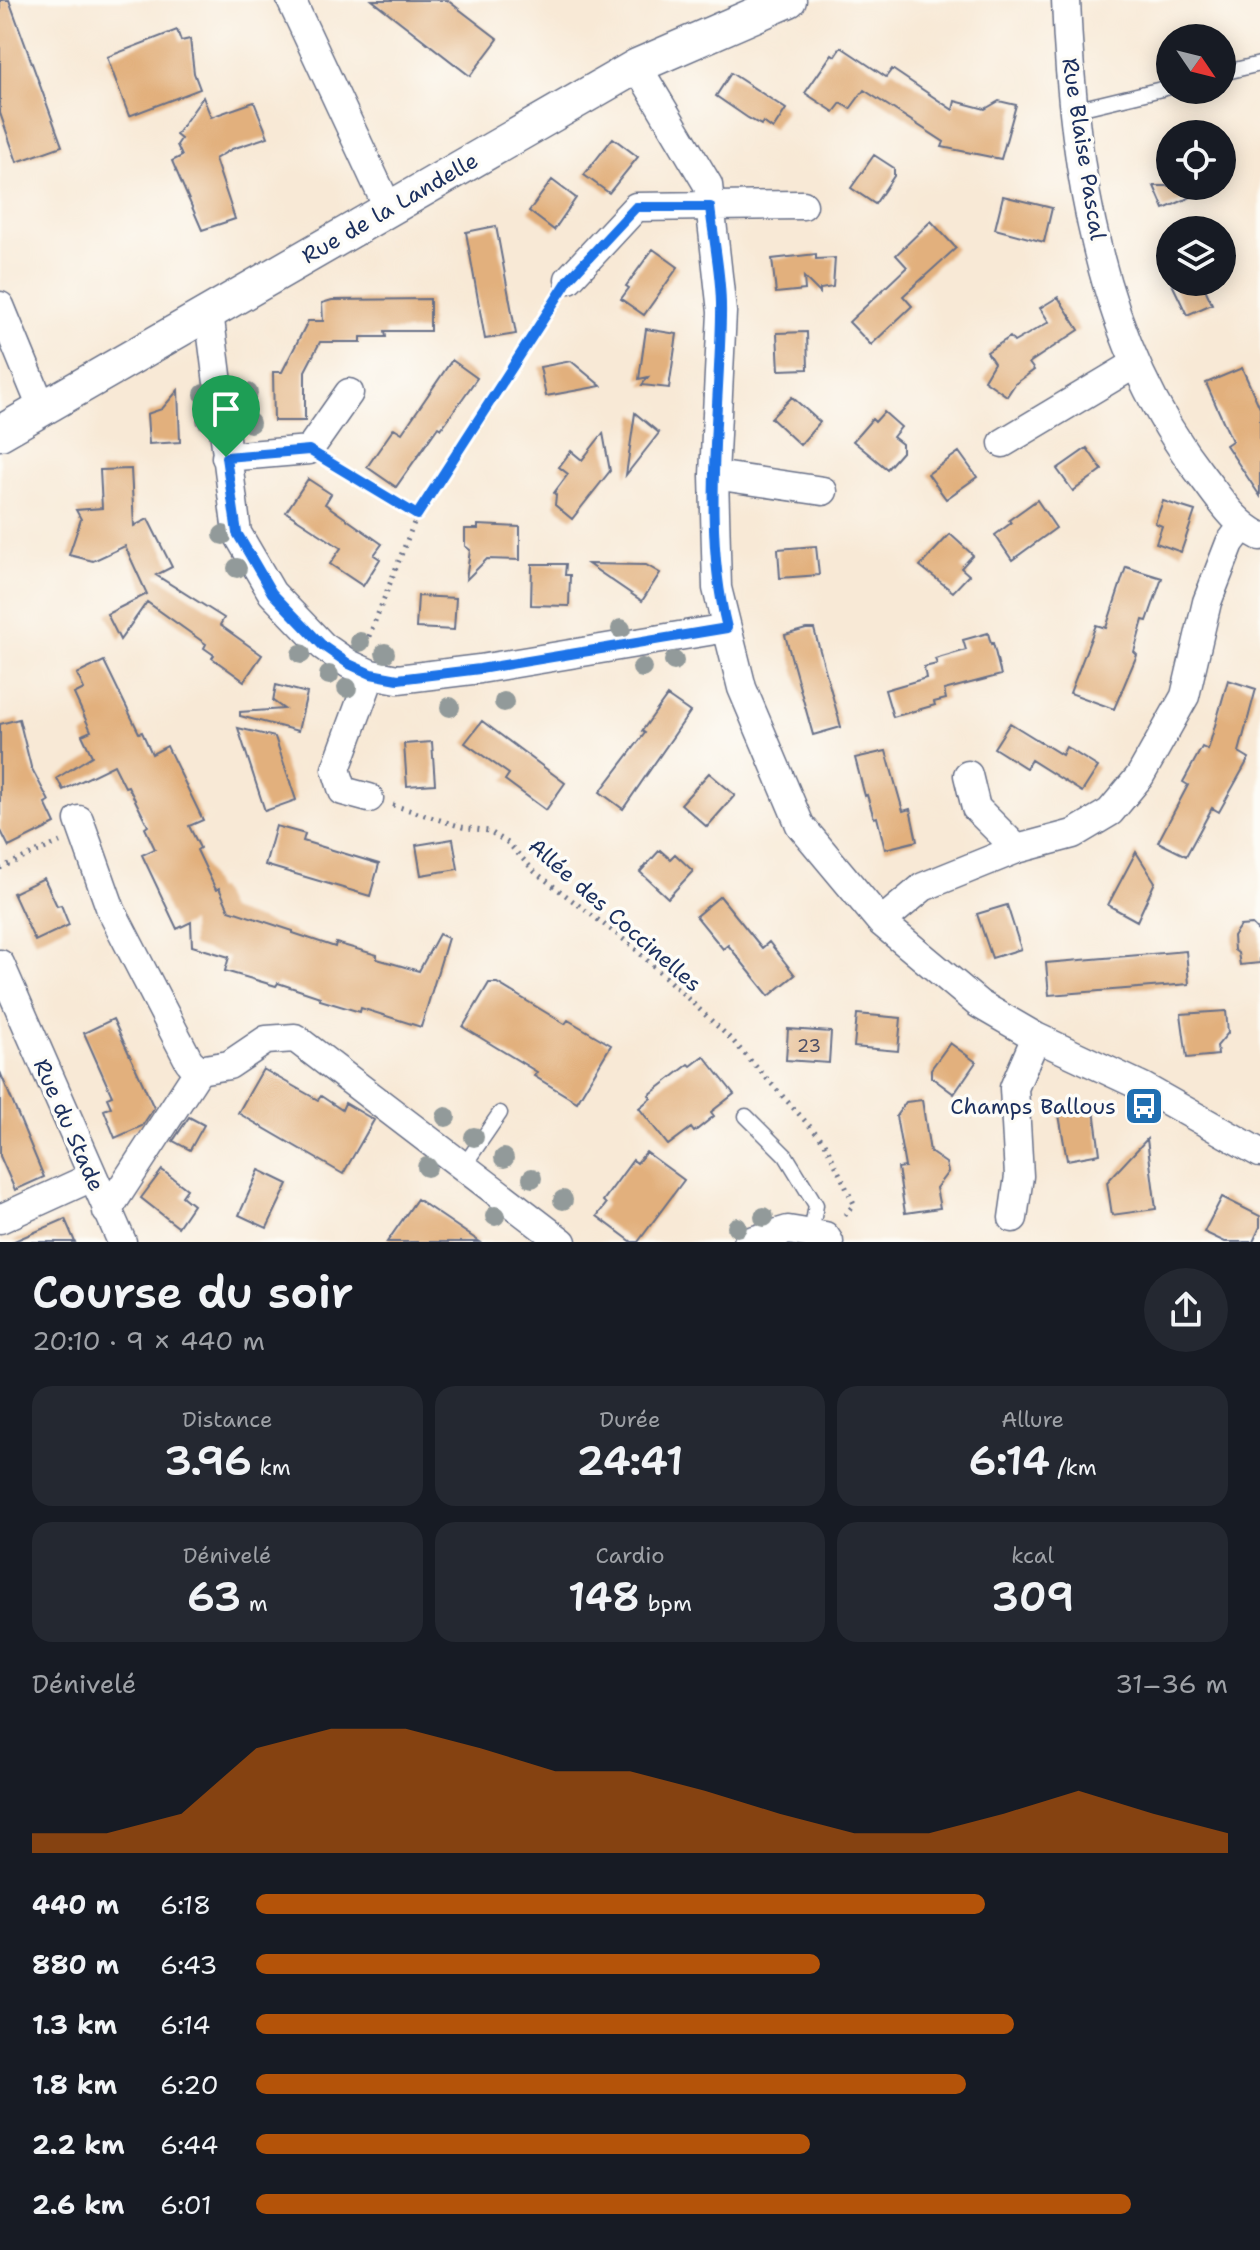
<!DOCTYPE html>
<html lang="fr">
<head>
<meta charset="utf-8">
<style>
  :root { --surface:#171b24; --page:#242831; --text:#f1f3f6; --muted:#9ea1a6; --accent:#b45309 }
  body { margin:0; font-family:"Shantell Sans",sans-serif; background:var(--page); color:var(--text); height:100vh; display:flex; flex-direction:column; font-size:30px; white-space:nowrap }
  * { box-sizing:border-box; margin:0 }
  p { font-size:26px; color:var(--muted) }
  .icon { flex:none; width:44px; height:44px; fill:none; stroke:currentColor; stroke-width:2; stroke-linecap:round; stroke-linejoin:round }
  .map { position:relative; height:1242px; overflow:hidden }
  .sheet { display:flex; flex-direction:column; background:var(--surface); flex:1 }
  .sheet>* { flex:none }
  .needle { width:52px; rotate:125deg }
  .fabs { position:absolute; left:1156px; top:24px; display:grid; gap:16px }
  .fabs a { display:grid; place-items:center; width:80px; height:80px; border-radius:50%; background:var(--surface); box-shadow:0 4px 20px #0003; font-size:40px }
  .pin { position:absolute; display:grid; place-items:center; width:68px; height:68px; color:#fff; margin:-82px -34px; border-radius:50% 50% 50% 0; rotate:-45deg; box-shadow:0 0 8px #0007 }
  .pin .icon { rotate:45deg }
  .round { display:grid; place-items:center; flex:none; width:84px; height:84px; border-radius:42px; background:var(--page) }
  .head { display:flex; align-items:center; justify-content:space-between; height:136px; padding:0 32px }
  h1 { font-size:44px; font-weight:600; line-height:60px }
  .stats { display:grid; grid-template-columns:repeat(3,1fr); gap:12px; height:136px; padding:8px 32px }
  .stats div { display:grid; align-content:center; border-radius:20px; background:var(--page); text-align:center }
  .stats b { font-size:40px; font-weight:600 }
  .stats small { font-size:22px; font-weight:400 }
  .stats p { font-size:22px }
  .chart { height:224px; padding:16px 32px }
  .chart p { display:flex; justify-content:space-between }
  .chart svg { width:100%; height:144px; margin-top:8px; fill:var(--accent); opacity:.7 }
  ul { padding:0 32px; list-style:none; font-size:26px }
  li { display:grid; grid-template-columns:128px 96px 1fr; align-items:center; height:60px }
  li i { height:20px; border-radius:10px; background:var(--accent) }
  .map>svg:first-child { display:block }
</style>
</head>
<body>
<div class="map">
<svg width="1260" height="1242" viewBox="0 0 1260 1242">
  <rect width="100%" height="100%" fill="#fdfcf7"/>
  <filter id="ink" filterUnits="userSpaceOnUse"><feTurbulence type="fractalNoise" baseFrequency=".0125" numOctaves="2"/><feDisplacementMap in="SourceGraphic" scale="16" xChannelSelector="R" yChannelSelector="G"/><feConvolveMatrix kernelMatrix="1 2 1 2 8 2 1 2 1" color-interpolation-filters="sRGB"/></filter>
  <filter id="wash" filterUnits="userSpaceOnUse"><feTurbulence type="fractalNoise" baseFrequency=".006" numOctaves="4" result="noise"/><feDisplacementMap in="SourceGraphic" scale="32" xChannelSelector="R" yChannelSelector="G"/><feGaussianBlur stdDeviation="1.8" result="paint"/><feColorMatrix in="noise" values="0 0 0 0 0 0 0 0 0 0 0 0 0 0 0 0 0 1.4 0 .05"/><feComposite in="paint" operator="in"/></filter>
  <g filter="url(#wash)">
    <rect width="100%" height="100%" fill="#f8e9d6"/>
    <g id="blocks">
      <path fill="#e2b07d" d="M 0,0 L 9,0 L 62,146 L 17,162 L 0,113 Z
        M 372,0 L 447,0 L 498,39 L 470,76 Z
        M 177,30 L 181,41 L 190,39 L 194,73 L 200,89 L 129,116 L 107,57 Z
        M 841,47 L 886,77 L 892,69 L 953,110 L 955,101 L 985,109 L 999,101 L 1016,105 L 1001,159 L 942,147 L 944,142 L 864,90 L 850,109 L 841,103 L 834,112 L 805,93 L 832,54 L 835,56 Z
        M 731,73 L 786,109 L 773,129 L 763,122 L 761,125 L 748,118 L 716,96 Z
        M 203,97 L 211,117 L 254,102 L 268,137 L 232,149 L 215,159 L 235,219 L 202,230 L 172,161 L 182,156 L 177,145 L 181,139 L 176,135 Z
        M 613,138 L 638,157 L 609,193 L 584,175 Z
        M 874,155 L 894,168 L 894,176 L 875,204 L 851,188 Z
        M 552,180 L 576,198 L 554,230 L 529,211 Z
        M 1154,186 L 1216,186 L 1164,209 Z
        M 1003,196 L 1052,208 L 1044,242 L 995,229 Z
        M 931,221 L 956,248 L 903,296 L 912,306 L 871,345 L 849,322 L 907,267 L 896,255 Z
        M 496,226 L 516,334 L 485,339 L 466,232 Z
        M 653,249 L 678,267 L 644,315 L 621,299 L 629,288 L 626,286 Z
        M 816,254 L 816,259 L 835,258 L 833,287 L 820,289 L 820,293 L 804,277 L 805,290 L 776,293 L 772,259 Z
        M 1171,282 L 1202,282 L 1212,304 L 1187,315 Z
        M 1058,297 L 1079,330 L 1029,363 L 1034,370 L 1015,384 L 1007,396 L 984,380 L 994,363 L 987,352 L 1010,337 L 1014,342 L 1049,322 L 1040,308 Z
        M 430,299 L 430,331 L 385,331 L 386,337 L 361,337 L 361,342 L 320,342 L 305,371 L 305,421 L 274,421 L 273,372 L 282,372 L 308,321 L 323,321 L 322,303 L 332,300 Z
        M 646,329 L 677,334 L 669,388 L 642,385 L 648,377 L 639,379 Z
        M 807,332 L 808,369 L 779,370 L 777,333 Z
        M 452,360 L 477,378 L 441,429 L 438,427 L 396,487 L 367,467 L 394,428 L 402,433 Z
        M 571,361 L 601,386 L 546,396 L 540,367 Z
        M 1242,368 L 1260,408 L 1260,496 L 1226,445 L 1232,441 L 1206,383 Z
        M 178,390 L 180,442 L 149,444 L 147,414 L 162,409 Z
        M 792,397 L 820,422 L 800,445 L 771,418 Z
        M 884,412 L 901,427 L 893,437 L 902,444 L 902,452 L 887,469 L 853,441 L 872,419 L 875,422 Z
        M 635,413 L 659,433 L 626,475 Z
        M 603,433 L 610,471 L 572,519 L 555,505 L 556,495 L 554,493 L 568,474 L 559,467 L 571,451 L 582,460 Z
        M 1087,448 L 1102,470 L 1073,491 L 1057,469 Z
        M 959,452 L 977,477 L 946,499 L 928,474 Z
        M 131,469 L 134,526 L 148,519 L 172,567 L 156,575 L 224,618 L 220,625 L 262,655 L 244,681 L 212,658 L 214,655 L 204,648 L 206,644 L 147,602 L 120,640 L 107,614 L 147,594 L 125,546 L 93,561 L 69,555 L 81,519 L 76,510 L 102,508 L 100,470 Z
        M 308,479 L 331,494 L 325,504 L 382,544 L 374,555 L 380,559 L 363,586 L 330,564 L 341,548 L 286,512 Z
        M 1037,500 L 1056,528 L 1012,560 L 995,535 L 1011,523 L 1009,520 Z
        M 1163,501 L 1195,511 L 1181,552 L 1156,543 L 1162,526 L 1155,523 Z
        M 478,525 L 520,527 L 520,560 L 487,559 L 466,580 L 470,550 L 465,546 L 465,529 L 478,529 Z
        M 950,534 L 973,555 L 961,568 L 969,575 L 953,592 L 920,566 Z
        M 816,546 L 819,575 L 780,578 L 778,549 Z
        M 532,564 L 566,564 L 565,575 L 570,575 L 569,606 L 531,605 Z
        M 588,564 L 646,565 L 660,573 L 642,601 Z
        M 1126,567 L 1162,578 L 1147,621 L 1143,620 L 1134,652 L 1137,655 L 1114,709 L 1070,693 L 1096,625 L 1106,628 Z
        M 418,596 L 456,598 L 454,630 L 416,628 Z
        M 806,629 L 814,629 L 841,727 L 813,735 L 785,635 Z
        M 988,633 L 991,644 L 993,643 L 1001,675 L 944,690 L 946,699 L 934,702 L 935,705 L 893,717 L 885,690 L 926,678 L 924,667 L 937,664 L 935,659 L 966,650 L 963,640 Z
        M 104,661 L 139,733 L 142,732 L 152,754 L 167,746 L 203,820 L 189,826 L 200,848 L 197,850 L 216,890 L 219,888 L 229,910 L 293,931 L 293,933 L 335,947 L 336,943 L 377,955 L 377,959 L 419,971 L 439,934 L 448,938 L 421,1027 L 361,1008 L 360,1012 L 320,1000 L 320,997 L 278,983 L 276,986 L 225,971 L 229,957 L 192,946 L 191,922 L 177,929 L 142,855 L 155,849 L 145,828 L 148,826 L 128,786 L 125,787 L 114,765 L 63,790 L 57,778 L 92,756 L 82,735 L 91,731 L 74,694 L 84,689 L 77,674 Z
        M 1228,680 L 1256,689 L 1239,752 L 1249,758 L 1219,812 L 1212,808 L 1186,856 L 1158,842 L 1188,785 L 1183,782 L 1202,747 L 1208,750 Z
        M 276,685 L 307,693 L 298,731 L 240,716 L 240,712 L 284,709 L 273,701 Z
        M 667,696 L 690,712 L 623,809 L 600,792 L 645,733 L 642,731 Z
        M 19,719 L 31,767 L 49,801 L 45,803 L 55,824 L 9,847 L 0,829 L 0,724 Z
        M 482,721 L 565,783 L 546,810 L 505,780 L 509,774 L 465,743 Z
        M 1010,723 L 1062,755 L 1066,747 L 1098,767 L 1082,792 L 1031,760 L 1026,768 L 994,748 Z
        M 238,728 L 275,737 L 296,800 L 265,811 Z
        M 432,742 L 435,784 L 407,786 L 404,744 Z
        M 886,751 L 903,811 L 910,809 L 917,841 L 885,849 L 877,817 L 874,818 L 867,795 L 865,796 L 855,758 Z
        M 709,773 L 735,795 L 707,827 L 681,804 Z
        M 276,826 L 305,834 L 303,841 L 379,864 L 370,896 L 265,865 Z
        M 453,839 L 458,869 L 421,875 L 416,845 Z
        M 660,850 L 670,859 L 675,854 L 693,871 L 668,898 L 640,872 Z
        M 1136,852 L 1155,882 L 1137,921 L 1108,905 Z
        M 44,878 L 57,906 L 61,905 L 69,925 L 35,941 L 13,893 Z
        M 720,896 L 762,948 L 769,942 L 795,975 L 769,996 L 728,945 L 723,949 L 696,916 Z
        M 1007,905 L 1021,949 L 992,958 L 977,914 Z
        M 1252,925 L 1260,933 L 1260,963 L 1240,965 L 1238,953 L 1234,950 L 1233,936 L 1240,926 Z
        M 1186,951 L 1189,984 L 1049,995 L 1046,963 Z
        M 489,983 L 497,983 L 565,1024 L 568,1020 L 611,1045 L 577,1102 L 534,1076 L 537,1072 L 463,1027 Z
        M 1226,1011 L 1228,1033 L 1217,1046 L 1218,1055 L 1187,1058 L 1181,1014 Z
        M 857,1014 L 901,1018 L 898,1051 L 854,1047 Z
        M 113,1019 L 154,1108 L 142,1126 L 115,1138 L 104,1110 L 111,1107 L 107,1098 L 112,1096 L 84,1033 Z
        M 788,1029 L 831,1032 L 829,1063 L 786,1060 Z
        M 950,1043 L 976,1062 L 954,1094 L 931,1077 L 931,1069 Z
        M 704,1056 L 734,1094 L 711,1112 L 714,1116 L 694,1132 L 691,1128 L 668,1145 L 639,1108 L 651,1098 L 649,1095 L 689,1064 L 691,1066 Z
        M 263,1069 L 318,1100 L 321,1096 L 342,1110 L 345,1103 L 374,1120 L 343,1174 L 238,1113 Z
        M 0,1072 L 44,1177 L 15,1190 L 0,1156 Z
        M 922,1100 L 930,1152 L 946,1163 L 948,1172 L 936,1188 L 940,1208 L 905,1213 L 898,1168 L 905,1167 L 896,1116 L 906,1102 Z
        M 1094,1110 L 1100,1154 L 1067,1160 L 1059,1115 Z
        M 189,1117 L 204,1125 L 190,1150 L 173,1141 Z
        M 1147,1139 L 1156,1209 L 1112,1215 L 1107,1182 Z
        M 646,1152 L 684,1180 L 638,1242 L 632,1242 L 597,1216 L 606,1204 L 603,1201 L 633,1160 L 637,1163 Z
        M 162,1170 L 187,1189 L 182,1196 L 193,1205 L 178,1227 L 141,1198 Z
        M 259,1170 L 288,1184 L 267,1228 L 239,1215 Z
        M 1222,1197 L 1260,1216 L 1260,1227 L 1253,1242 L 1225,1242 L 1204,1232 Z
        M 417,1199 L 480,1242 L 387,1242 Z
        M 65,1219 L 75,1242 L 12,1242 Z"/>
    </g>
  </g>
  <g filter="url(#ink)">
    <use href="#blocks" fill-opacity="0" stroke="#687088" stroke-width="2"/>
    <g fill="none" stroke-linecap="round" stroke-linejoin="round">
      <defs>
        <path id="service" d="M 1222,73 L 1260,64
          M 1074,110 L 1170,87
          M 746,1116 L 786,1156 L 816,1205 L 811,1234
          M 463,1167 L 500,1113"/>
        <path id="minor" d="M 291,0 L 389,210
          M 1066,0 C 1072,163 1099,344 1202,476 C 1220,499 1234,523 1260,536
          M 637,66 L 708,185 L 722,312 L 714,475 L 717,588 L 742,688 L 800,825 L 881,922 L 979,1004 L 1036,1037 L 1143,1087 L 1260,1153
          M 569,279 L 636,207 L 803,205
          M 0,306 L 42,408
          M 209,312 L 237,533 L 272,593 L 323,646 L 349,664 L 371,674 L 398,679 L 480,669 L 727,628
          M 1003,443 L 1135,364
          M 226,457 L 309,450 L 349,393
          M 714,475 L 823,491
          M 968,775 L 976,808 L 1017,849
          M 369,798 L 343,791 L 336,769 L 371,674
          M 79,820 L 111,910 L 189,1061 L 199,1070
          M 881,922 L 923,887 L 1017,849 L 1073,834 L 1110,812 L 1140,776 L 1185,696 L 1207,602 L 1230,543 L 1242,527
          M 0,964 L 122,1242
          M 107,1211 L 199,1070 L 229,1065 L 266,1040 L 295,1038 L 562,1242
          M 1013,1218 L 1019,1176 L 1014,1088 L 1036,1037
          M 0,1219 L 92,1177
          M 748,1242 L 788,1230 L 825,1236 L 829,1242"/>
        <path id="tertiary" d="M 0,433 L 637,66 L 789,0"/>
      </defs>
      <use href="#service" stroke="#687088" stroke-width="17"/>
      <use href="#minor" stroke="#687088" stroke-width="31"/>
      <use href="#tertiary" stroke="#687088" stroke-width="37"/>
      <path stroke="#687088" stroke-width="5" stroke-dasharray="2 6" stroke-linecap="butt" d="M 329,462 L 417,515
        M 366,644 L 417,515 L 555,300
        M 393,805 L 462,827 L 489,831 L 508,843 L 535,872 L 631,945 L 732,1040 L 825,1143 L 854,1204 L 843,1218
        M 0,868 L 60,842"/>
      <use href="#service" stroke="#fff" stroke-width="14"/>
      <use href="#minor" stroke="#fff" stroke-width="28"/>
      <use href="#tertiary" stroke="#fff" stroke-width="34"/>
    </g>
    <g fill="#929a9a">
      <circle cx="248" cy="393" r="10"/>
      <circle cx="204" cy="394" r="10"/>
      <circle cx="206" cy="420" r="10"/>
      <circle cx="250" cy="423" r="10"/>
      <circle cx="223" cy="535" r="10"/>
      <circle cx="237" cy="568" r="10"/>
      <circle cx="621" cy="629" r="10"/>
      <circle cx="360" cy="642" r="10"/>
      <circle cx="385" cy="653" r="10"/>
      <circle cx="301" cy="654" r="10"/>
      <circle cx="674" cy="661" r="10"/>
      <circle cx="642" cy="668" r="10"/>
      <circle cx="329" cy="675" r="10"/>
      <circle cx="347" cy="688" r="10"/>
      <circle cx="504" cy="702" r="10"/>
      <circle cx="450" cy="707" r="10"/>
      <circle cx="446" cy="1117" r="10"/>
      <circle cx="474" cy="1137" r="10"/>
      <circle cx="504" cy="1158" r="10"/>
      <circle cx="427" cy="1167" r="10"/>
      <circle cx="532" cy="1178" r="10"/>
      <circle cx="563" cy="1200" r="10"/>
      <circle cx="495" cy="1216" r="10"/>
      <circle cx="764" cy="1217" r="10"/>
      <circle cx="737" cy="1227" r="10"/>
    </g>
  </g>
  <g fill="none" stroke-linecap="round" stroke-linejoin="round" filter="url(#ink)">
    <defs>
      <path id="route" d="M 636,207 L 710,207 C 714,242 722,280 721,316 C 719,419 702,527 727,628 L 480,669 L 398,679 L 371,674 L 349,664 L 323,646 L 272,593 L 237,533 L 226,457 L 309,450 L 417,515 L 569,279 Z"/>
    </defs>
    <use href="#route" stroke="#fff" stroke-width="16"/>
    <use href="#route" stroke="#1a73e8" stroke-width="10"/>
  </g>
  <defs>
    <symbol id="bus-square" viewBox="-11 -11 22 22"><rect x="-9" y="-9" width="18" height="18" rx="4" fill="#1f6fb2" stroke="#fdfcf7"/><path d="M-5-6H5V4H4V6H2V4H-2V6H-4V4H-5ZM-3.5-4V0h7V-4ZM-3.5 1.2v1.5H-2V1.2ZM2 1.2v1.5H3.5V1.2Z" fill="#fff"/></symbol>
  </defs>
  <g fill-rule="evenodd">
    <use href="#bus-square" x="1122" y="1084" width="44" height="44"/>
  </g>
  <g text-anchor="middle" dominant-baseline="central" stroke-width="7" stroke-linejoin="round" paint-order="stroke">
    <g font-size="18" fill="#4d4f66">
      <text x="809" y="1046">23</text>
    </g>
    <g font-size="22" fill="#1b2f5e" stroke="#fdfcf7">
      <text transform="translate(1084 149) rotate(81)">Rue Blaise Pascal</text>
      <text transform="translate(390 208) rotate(-30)">Rue de la Landelle</text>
      <text transform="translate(615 915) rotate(41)">Allée des Coccinelles</text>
      <text transform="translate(69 1125) rotate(66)">Rue du Stade</text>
    </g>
    <g font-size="22" fill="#1b2f5e" stroke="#fdfcf7" text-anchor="end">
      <text x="1116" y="1106">Champs Ballous</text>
    </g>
  </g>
</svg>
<div class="fabs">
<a><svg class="needle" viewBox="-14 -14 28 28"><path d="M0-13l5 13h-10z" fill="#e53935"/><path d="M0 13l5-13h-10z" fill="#9ea1a6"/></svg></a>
<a><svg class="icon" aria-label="locate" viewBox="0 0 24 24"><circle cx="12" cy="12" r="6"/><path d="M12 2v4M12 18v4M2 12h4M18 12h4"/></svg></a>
<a><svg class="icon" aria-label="layers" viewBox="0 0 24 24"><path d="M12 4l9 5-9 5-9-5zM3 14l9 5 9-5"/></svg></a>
</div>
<div class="pin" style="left:226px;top:457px;background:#1e9e55"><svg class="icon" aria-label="arrive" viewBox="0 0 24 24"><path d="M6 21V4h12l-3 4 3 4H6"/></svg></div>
</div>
<section class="sheet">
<div class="head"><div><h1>Course du soir</h1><p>20:10 · 9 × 440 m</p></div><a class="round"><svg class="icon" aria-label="share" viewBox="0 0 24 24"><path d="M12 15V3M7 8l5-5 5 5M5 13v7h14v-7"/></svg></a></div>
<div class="stats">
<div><p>Distance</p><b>3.96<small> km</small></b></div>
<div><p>Durée</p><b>24:41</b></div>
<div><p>Allure</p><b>6:14<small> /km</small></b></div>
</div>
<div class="stats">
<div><p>Dénivelé</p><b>63<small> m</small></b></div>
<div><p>Cardio</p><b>148<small> bpm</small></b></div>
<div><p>kcal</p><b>309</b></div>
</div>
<div class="chart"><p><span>Dénivelé</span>31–36 m</p>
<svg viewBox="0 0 160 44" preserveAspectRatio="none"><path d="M0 44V38L10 38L20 32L30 12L40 6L50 6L60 12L70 19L80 19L90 25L100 32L110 38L120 38L130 32L140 25L150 32L160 38V44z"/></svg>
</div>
<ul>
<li><b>440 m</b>6:18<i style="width:75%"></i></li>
<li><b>880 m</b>6:43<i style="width:58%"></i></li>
<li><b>1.3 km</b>6:14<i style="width:78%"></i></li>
<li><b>1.8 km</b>6:20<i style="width:73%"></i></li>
<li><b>2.2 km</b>6:44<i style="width:57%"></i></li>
<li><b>2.6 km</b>6:01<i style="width:90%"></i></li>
</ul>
</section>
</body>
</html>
